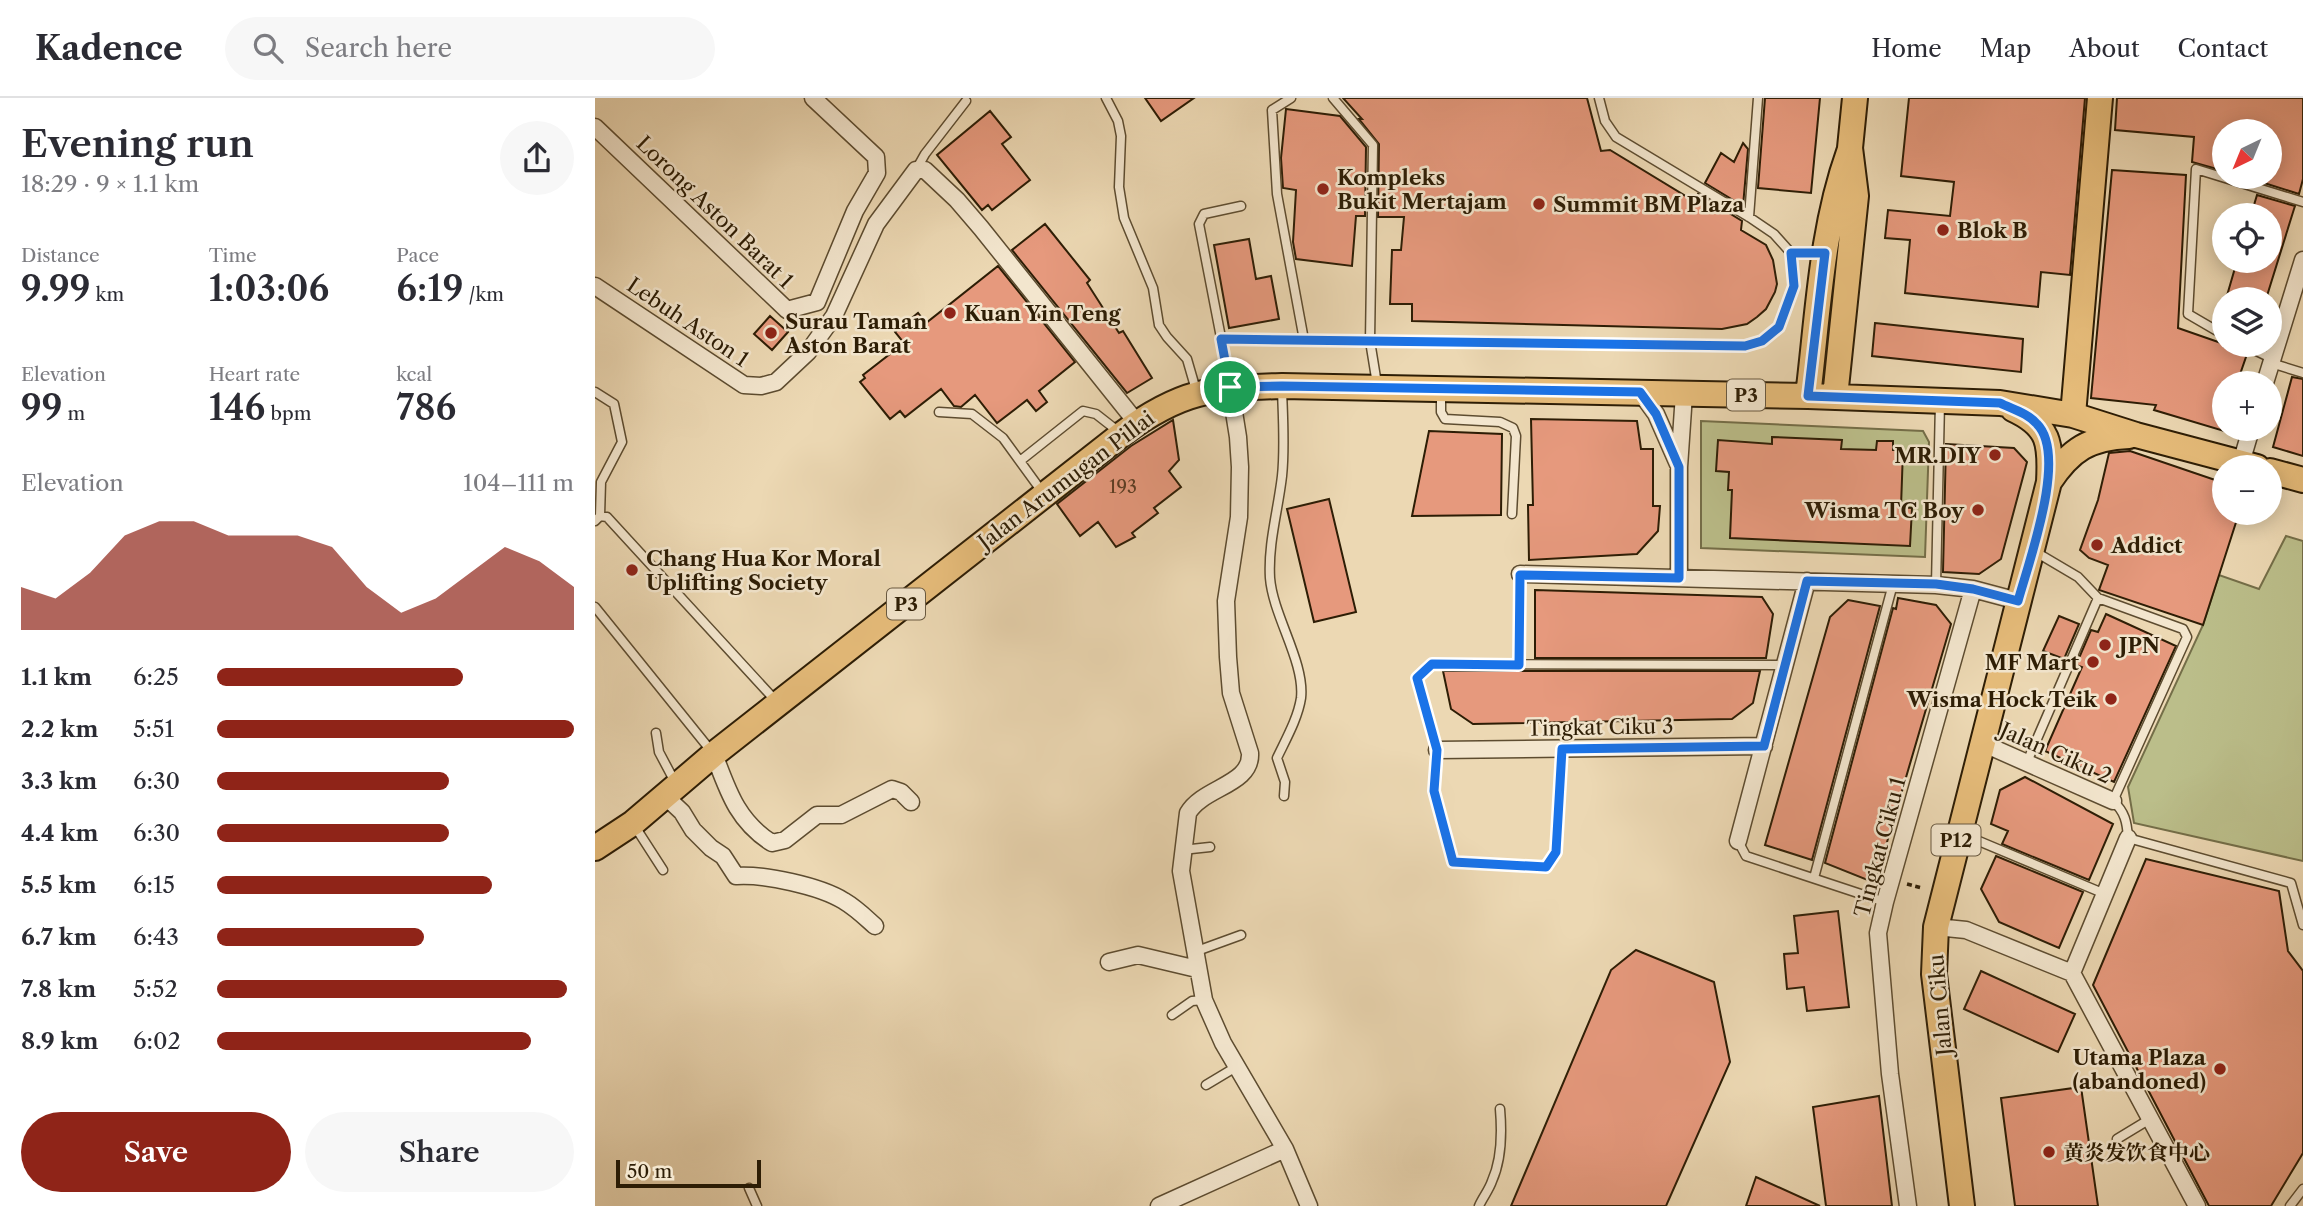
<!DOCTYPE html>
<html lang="en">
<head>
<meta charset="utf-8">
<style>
  :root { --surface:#fff; --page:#f7f7f7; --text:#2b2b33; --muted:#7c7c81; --line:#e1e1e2; --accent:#8f2418 }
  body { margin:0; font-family:"Libre Caslon Text","Noto Serif SC",serif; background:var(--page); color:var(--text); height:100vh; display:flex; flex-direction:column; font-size:26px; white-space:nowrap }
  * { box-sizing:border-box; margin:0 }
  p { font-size:23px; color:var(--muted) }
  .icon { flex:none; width:38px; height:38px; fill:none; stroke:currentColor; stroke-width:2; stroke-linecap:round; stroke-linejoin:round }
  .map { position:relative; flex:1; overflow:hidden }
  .side { display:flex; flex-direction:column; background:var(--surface); width:595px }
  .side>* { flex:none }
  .needle { width:46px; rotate:223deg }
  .fabs { position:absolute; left:1617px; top:21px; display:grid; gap:14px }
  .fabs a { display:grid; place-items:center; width:70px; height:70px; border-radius:50%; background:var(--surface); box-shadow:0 4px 18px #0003; font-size:35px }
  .scale { position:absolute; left:21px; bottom:18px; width:145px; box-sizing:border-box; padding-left:7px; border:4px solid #2d1d05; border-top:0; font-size:19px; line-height:24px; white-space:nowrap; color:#2d1d05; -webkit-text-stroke:5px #f3e6ce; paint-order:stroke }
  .pin { position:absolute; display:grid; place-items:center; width:60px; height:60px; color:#fff; margin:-30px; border:4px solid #fff; border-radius:50%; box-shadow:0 2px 7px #0007 }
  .round { display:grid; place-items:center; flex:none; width:74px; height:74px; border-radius:37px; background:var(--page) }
  .summary { display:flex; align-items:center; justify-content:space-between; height:119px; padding:0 21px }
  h1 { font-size:38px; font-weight:600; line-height:52px }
  .metrics { display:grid; grid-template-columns:repeat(3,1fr); gap:10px; height:119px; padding:7px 21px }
  .metrics div { display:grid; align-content:center }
  .metrics b { font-size:35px; font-weight:600 }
  .metrics small { font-size:19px; font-weight:400 }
  .metrics p { font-size:19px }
  .chart { height:196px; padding:14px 21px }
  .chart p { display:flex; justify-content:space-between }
  .chart svg { width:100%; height:126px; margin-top:7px; fill:var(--accent); opacity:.7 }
  .primary-button { display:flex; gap:14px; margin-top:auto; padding:14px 21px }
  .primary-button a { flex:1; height:80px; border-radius:42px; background:var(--accent); color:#fff; font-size:28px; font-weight:600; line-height:80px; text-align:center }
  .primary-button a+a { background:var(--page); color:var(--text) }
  ul { padding:0 21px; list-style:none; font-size:23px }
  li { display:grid; grid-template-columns:112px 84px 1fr; align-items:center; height:52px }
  li i { height:18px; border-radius:9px; background:var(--accent) }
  header { display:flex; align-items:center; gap:42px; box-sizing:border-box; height:98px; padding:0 35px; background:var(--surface); border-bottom:2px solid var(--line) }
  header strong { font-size:33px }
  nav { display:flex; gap:38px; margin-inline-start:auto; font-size:24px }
  .search { width:490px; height:63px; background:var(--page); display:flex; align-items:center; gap:18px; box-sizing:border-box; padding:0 24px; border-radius:38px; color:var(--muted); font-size:26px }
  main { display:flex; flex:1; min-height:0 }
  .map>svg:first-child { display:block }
</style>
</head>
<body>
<header>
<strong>Kadence</strong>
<div class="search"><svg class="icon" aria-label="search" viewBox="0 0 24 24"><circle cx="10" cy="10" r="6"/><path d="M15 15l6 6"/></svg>Search here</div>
<nav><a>Home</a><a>Map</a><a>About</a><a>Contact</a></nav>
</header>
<main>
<section class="side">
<div class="summary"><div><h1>Evening run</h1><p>18:29 · 9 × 1.1 km</p></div><a class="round"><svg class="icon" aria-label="share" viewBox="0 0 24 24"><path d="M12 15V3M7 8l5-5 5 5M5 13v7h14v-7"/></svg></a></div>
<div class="metrics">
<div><p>Distance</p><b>9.99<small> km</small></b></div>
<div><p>Time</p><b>1:03:06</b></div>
<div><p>Pace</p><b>6:19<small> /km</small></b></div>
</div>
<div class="metrics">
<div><p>Elevation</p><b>99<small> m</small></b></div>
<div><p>Heart rate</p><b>146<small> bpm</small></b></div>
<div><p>kcal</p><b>786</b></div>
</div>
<div class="chart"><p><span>Elevation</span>104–111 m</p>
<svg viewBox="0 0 160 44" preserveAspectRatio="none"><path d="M0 44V29L10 33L20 24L30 11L40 6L50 6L60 11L70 11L80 11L90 15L100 29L110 38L120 33L130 24L140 15L150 20L160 29V44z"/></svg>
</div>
<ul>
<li><b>1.1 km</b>6:25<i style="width:69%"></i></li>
<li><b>2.2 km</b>5:51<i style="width:100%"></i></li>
<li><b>3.3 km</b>6:30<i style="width:65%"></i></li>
<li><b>4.4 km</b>6:30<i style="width:65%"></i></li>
<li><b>5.5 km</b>6:15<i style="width:77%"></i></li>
<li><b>6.7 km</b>6:43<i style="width:58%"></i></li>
<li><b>7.8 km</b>5:52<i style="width:98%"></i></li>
<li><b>8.9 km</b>6:02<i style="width:88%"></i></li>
</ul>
<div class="primary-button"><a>Save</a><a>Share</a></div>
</section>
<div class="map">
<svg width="1708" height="1108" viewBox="0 0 1708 1108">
  <rect width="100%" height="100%" fill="#ecd8b3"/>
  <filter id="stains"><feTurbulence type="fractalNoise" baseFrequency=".00286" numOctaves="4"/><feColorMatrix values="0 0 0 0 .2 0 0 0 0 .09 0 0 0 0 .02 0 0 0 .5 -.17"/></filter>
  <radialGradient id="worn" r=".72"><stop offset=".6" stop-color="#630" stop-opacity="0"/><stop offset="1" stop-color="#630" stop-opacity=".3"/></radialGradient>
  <path fill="#bbbe8a" stroke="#746e48" stroke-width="2" d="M 1106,323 L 1328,333 L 1334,344 L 1330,459 L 1106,450 Z
    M 1691,438 L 1708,443 L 1708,763 L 1539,725 L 1533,689 L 1608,527 L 1624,477 L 1664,491 Z"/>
  <path fill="#e6997d" stroke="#2d1d05" stroke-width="2" d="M 550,0 L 599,0 L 566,23 Z
    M 748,0 L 992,0 L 1006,53 L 1015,52 L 1099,103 L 1103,96 L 1147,123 L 1146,132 L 1171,147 L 1178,162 L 1182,186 L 1180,194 L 1171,211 L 1162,219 L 1152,226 L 1127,231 L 817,223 L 817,206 L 795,206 L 797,152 L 806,152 L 809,119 L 783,119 L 784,46 L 764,21 L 767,21 Z
    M 1170,0 L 1225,0 L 1216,95 L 1163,90 Z
    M 1314,0 L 1490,0 L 1475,177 L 1446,174 L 1443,209 L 1310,195 L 1315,142 L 1290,140 L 1293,112 L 1355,118 L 1359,84 L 1306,78 Z
    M 1522,0 L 1708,0 L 1708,81 L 1704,96 L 1666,84 L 1667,79 L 1675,79 L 1675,33 L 1629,33 L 1629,73 L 1597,64 L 1599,39 L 1520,32 Z
    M 691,11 L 745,18 L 771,49 L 770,118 L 761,118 L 757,168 L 701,161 L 698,144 L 701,92 L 688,90 L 686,60 Z
    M 395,13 L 416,39 L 407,46 L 435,82 L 397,112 L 393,107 L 387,112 L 342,57 Z
    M 1148,45 L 1153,51 L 1148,108 L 1110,85 L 1126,55 L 1139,64 Z
    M 1517,72 L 1591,77 L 1583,230 L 1629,246 L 1629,249 L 1643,249 L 1652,256 L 1642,285 L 1629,285 L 1629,333 L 1559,312 L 1561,307 L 1496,300 Z
    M 1662,97 L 1700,108 L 1699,111 L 1671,201 L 1631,201 L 1642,163 L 1675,163 L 1675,117 L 1656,117 Z
    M 450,126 L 495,182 L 492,185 L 524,235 L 528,233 L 557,280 L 532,295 L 417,152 Z
    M 654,141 L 661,181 L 676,178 L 684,221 L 634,230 L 619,147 Z
    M 403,168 L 480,264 L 444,293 L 452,304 L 441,313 L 432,302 L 402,325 L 380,297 L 366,309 L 359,308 L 346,291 L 310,319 L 305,313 L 295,321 L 265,284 L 270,280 L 268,277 L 309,245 L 300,234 L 323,215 L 331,225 Z
    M 175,218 L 193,234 L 177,252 L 159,236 Z
    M 1280,225 L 1428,241 L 1426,274 L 1277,258 Z
    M 1697,279 L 1708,281 L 1708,358 L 1678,349 Z
    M 936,321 L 1042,323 L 1046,351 L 1058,351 L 1058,408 L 1065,408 L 1063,433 L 1042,456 L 934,462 L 933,407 L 938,407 Z
    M 578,322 L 584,362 L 574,373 L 586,389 L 559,410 L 563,415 L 537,435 L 540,439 L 521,449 L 503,424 L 485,438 L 462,406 L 536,348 Z
    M 834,333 L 907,336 L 906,417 L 817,418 Z
    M 1177,339 L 1247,342 L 1246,351 L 1281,352 L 1282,343 L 1298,343 L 1298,352 L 1308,352 L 1306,409 L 1317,410 L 1315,448 L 1135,440 L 1137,392 L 1133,392 L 1134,374 L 1121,373 L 1123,342 L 1177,346 Z
    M 1351,346 L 1419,350 L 1432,364 L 1406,461 L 1384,476 L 1348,474 Z
    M 1535,353 L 1629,385 L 1629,415 L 1644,415 L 1608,527 L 1504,492 L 1513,467 L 1494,460 L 1485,452 L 1503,402 L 1514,355 Z
    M 734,401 L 761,514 L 719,524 L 692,411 Z
    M 940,492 L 1167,499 L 1178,516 L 1171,560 L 940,560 Z
    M 1303,500 L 1341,507 L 1356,526 L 1280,785 L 1230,765 L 1298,510 L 1301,511 Z
    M 1253,502 L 1285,508 L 1217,762 L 1170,747 L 1235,519 Z
    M 1511,516 L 1581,548 L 1519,684 L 1450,653 L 1487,569 L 1481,567 L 1496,532 L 1503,534 Z
    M 1464,518 L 1484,526 L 1469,561 L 1448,553 Z
    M 848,573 L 1165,573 L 1158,605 L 1137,621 L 878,626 L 856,611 Z
    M 1430,679 L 1518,726 L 1494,782 L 1407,746 L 1413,733 L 1396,726 L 1405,692 Z
    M 1401,758 L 1488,794 L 1464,850 L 1404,824 L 1386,791 Z
    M 1551,761 L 1684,793 L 1693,853 L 1708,873 L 1708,1055 L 1676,1108 L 1614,1108 L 1498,887 Z
    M 1243,813 L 1254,909 L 1212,913 L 1209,889 L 1192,891 L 1189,856 L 1203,855 L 1199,818 Z
    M 1041,852 L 1119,884 L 1135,964 L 1071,1108 L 916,1108 L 1016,872 Z
    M 1386,873 L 1480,916 L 1463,954 L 1369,911 Z
    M 1486,989 L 1503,1108 L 1420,1108 L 1406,1000 Z
    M 1284,998 L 1297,1108 L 1231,1108 L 1218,1009 Z
    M 1161,1079 L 1225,1108 L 1151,1108 Z"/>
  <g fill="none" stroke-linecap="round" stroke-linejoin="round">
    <defs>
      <path id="service" d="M 511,0 L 523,23 L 526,38 L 524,89 L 529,120 L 558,190 L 564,227 L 572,239 L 592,261 L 601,292
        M 696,0 L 677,12 L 682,96 L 709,242
        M 738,0 L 778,47 L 775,243 L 782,286
        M 321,72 L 330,56 L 371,3
        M 1154,119 L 1163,0
        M 1196,155 L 1228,155
        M 1629,237 L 1593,216 L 1601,71 L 1708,104
        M 626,241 L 1150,248 L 1167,243 L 1184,229 L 1199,188 L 1196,155 L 1179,136 L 1154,119 L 1021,39 L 1010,23 L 1004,0
        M 1649,247 L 1678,261
        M 1676,265 L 1708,275
        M 635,286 L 604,126 L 609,116 L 646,108
        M 687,292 C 688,321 690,350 687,378 C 683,413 673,445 675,480 C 678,518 710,564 706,600 C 703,620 691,641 682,660 L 690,684 L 689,698
        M 846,293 L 846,314 L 850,321 L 905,324 L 918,330 L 921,338 L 917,416
        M 0,294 L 19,306 L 27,344 L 6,384 L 5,418
        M 344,314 L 377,316 L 408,340 L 448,395
        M 425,363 L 488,313 L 501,316 L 524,334
        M 0,423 L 5,418 L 12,419 L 180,602
        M 1439,453 L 1483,479 L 1503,500 L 1588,531 L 1592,539 L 1518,703 C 1530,714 1532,724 1533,740 L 1696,785 L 1708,827
        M 1341,487 L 1345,304
        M 0,509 L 117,654
        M 924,567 L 925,476
        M 61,635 L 64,654 L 81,686
        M 967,651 L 961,754 L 951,769 L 858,764 L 839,693 L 842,652 L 822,580 L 837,566 L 1189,567
        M 1432,664 L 1503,500
        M 39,727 L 68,772
        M 1367,736 L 1510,796
        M 1143,743 L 1151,758 L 1290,804
        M 587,752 L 615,749
        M 1219,780 L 1298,486
        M 602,853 L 646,837
        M 577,917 L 597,903 L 609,902
        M 611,987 L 636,972 L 644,971
        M 1522,1041 L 1555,1021
        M 154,1090 L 162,1108
        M 884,1108 C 888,1099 894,1092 897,1083 C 907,1061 907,1034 905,1011
        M 1695,1108 L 1708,1091"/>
      <path id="minor" d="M 0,29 L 192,212 L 222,204 L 260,113 L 282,75 L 281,59 L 218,0
        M 0,188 L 149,287 L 166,288 L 181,284 L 213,254 L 239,218 L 281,126 L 321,72 L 330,72 L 362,102 L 386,130 L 542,325
        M 1670,285 L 1708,162
        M 635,289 L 643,339 L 645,369 L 644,419 L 631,503 L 633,559 L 636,595 L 655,655 C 657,687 608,689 593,715 L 586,773 L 609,902 L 628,945 L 690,1051 L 714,1108
        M 1045,294 L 1061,316 L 1083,366
        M 1646,365 L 1656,331
        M 925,476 L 1341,487 L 1378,491 L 1423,503
        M 1084,480 L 1084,369 L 1089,296
        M 1387,645 L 1518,703
        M 842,652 L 1169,648
        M 119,656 C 133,693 142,723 177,745 L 190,742 L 222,717 L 246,717 L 297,691 L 306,694 L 316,704
        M 71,699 L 87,714 L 98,732 L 116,750 L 128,758 L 141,778 C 169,776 225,788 249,803 C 261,810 270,819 280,828
        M 1143,743 L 1212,483
        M 1341,829 L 1371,832 L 1477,875
        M 514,864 L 543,857 L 602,871
        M 1477,875 L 1602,1108
        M 1477,875 L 1533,740
        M 564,1108 L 690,1051
        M 1313,1108 L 1295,976 L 1283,835 L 1290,804 L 1378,491"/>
      <path id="primary" d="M 1213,298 C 1223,217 1226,132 1254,54
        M 1240,299 L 1261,98 L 1255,50 L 1260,0
        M 1478,317 L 1505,0
        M 1675,373 L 1708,382
        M 1454,384 C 1476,351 1494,340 1534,338
        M 0,750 L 38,725 L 119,656 L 527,336 C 586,292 616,290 687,288 L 1213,298 L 1405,305 L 1478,317 L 1541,337 L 1662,369
        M 1367,1108 L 1339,876 L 1341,829 L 1454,384 C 1456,346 1455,328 1418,311"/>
    </defs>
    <use href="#service" stroke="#5d4c30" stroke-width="11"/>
    <use href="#minor" stroke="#5d4c30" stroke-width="19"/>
    <use href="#primary" stroke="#2d1d05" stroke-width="28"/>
    <path stroke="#2d1d05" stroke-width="3.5" stroke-dasharray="5 3.5" stroke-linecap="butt" d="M 1312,786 L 1327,790"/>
    <use href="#service" stroke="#f3e6ce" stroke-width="8"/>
    <use href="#minor" stroke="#f3e6ce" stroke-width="16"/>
    <use href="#primary" stroke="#e6bc7a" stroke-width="24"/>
  </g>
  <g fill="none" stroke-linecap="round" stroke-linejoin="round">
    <defs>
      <path id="route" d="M 1196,155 L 1230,155 L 1213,298 L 1405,305 C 1417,311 1433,315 1442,326 C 1473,357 1434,463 1423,503 L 1378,491 L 1341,486 L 1212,483 L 1169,648 L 967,651 L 961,754 L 951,769 L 858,764 L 839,693 L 842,652 L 822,580 L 837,566 L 924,567 L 925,477 L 1084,480 L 1084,369 L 1061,316 L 1045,294 L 687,288 L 635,289 L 626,241 L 1150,248 L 1167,243 L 1184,229 L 1199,188 Z"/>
    </defs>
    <use href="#route" stroke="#fff" stroke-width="14"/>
    <use href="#route" stroke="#1a73e8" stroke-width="9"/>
  </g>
  <g fill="#8f2418" stroke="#f3e6ce" stroke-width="2.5">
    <circle cx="728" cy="91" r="7"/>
    <circle cx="944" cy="106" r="7"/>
    <circle cx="1348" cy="132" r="7"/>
    <circle cx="355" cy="215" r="7"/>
    <circle cx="176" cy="235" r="7"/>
    <circle cx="1400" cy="357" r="7"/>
    <circle cx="1383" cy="412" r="7"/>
    <circle cx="1502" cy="447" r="7"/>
    <circle cx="37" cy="472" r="7"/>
    <circle cx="1510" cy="547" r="7"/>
    <circle cx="1498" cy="564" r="7"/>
    <circle cx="1516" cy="601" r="7"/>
    <circle cx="1625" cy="971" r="7"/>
    <circle cx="1454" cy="1054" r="7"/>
  </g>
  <g text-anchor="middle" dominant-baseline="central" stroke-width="5" stroke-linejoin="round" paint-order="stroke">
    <g font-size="18" fill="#5b3c23">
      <text x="528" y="389">193</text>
    </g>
    <g fill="#f3e6ce" stroke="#685941" stroke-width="2">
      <rect x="1132" y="281.5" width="38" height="31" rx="5"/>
      <rect x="292" y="490.5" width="38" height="31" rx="5"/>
      <rect x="1336.5" y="726.5" width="49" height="31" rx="5"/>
    </g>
    <g font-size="19" font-weight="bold" fill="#2d1d05">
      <text x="1151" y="297">P3</text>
      <text x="311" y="506">P3</text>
      <text x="1361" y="742">P12</text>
    </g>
    <g font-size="21" font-weight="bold" fill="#2d1d05" stroke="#f3e6ce" text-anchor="start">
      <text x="742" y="79">Kompleks<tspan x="742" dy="24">Bukit Mertajam</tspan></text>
      <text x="958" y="106">Summit BM Plaza</text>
      <text x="1362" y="132">Blok B</text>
      <text x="369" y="215">Kuan Yin Teng</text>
      <text x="190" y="223">Surau Taman<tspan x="190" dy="24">Aston Barat</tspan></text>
      <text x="1386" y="357" text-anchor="end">MR.DIY</text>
      <text x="1369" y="412" text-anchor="end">Wisma TC Boy</text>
      <text x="1516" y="447">Addict</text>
      <text x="51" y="460">Chang Hua Kor Moral<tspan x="51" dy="24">Uplifting Society</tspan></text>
      <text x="1524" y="547">JPN</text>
      <text x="1484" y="564" text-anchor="end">MF Mart</text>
      <text x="1502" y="601" text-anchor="end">Wisma Hock Teik</text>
      <text x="1611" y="959" text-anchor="end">Utama Plaza<tspan x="1611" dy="24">(abandoned)</tspan></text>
      <text x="1468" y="1054">黄炎发饮食中心</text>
    </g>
    <g font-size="21" fill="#2d1d05" stroke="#f3e6ce">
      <text transform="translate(120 114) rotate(44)">Lorong Aston Barat 1</text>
      <text transform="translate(93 224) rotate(34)">Lebuh Aston 1</text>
      <text transform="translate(471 382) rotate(-37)">Jalan Arumugan Pillai</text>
      <text transform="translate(1005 629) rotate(-1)">Tingkat Ciku 3</text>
      <text transform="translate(1461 655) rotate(24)">Jalan Ciku 2</text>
      <text transform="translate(1285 749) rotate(-75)">Tingkat Ciku 1</text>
      <text transform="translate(1345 907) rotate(-95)">Jalan Ciku</text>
    </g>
  </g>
  <rect width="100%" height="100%" filter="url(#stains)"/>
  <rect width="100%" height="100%" fill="url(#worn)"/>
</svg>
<div class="fabs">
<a><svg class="needle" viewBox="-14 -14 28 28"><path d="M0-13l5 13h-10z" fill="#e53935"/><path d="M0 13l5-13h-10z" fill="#7c7c81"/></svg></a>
<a><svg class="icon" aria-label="locate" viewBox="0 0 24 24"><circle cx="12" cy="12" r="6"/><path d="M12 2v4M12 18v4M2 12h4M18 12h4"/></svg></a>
<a><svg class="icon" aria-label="layers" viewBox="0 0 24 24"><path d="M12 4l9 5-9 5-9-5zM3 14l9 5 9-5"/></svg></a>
<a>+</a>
<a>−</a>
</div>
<div class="scale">50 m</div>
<div class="pin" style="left:635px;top:289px;background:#1e9e55"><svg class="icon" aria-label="arrive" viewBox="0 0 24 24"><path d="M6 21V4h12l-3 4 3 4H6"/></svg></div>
</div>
</main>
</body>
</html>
